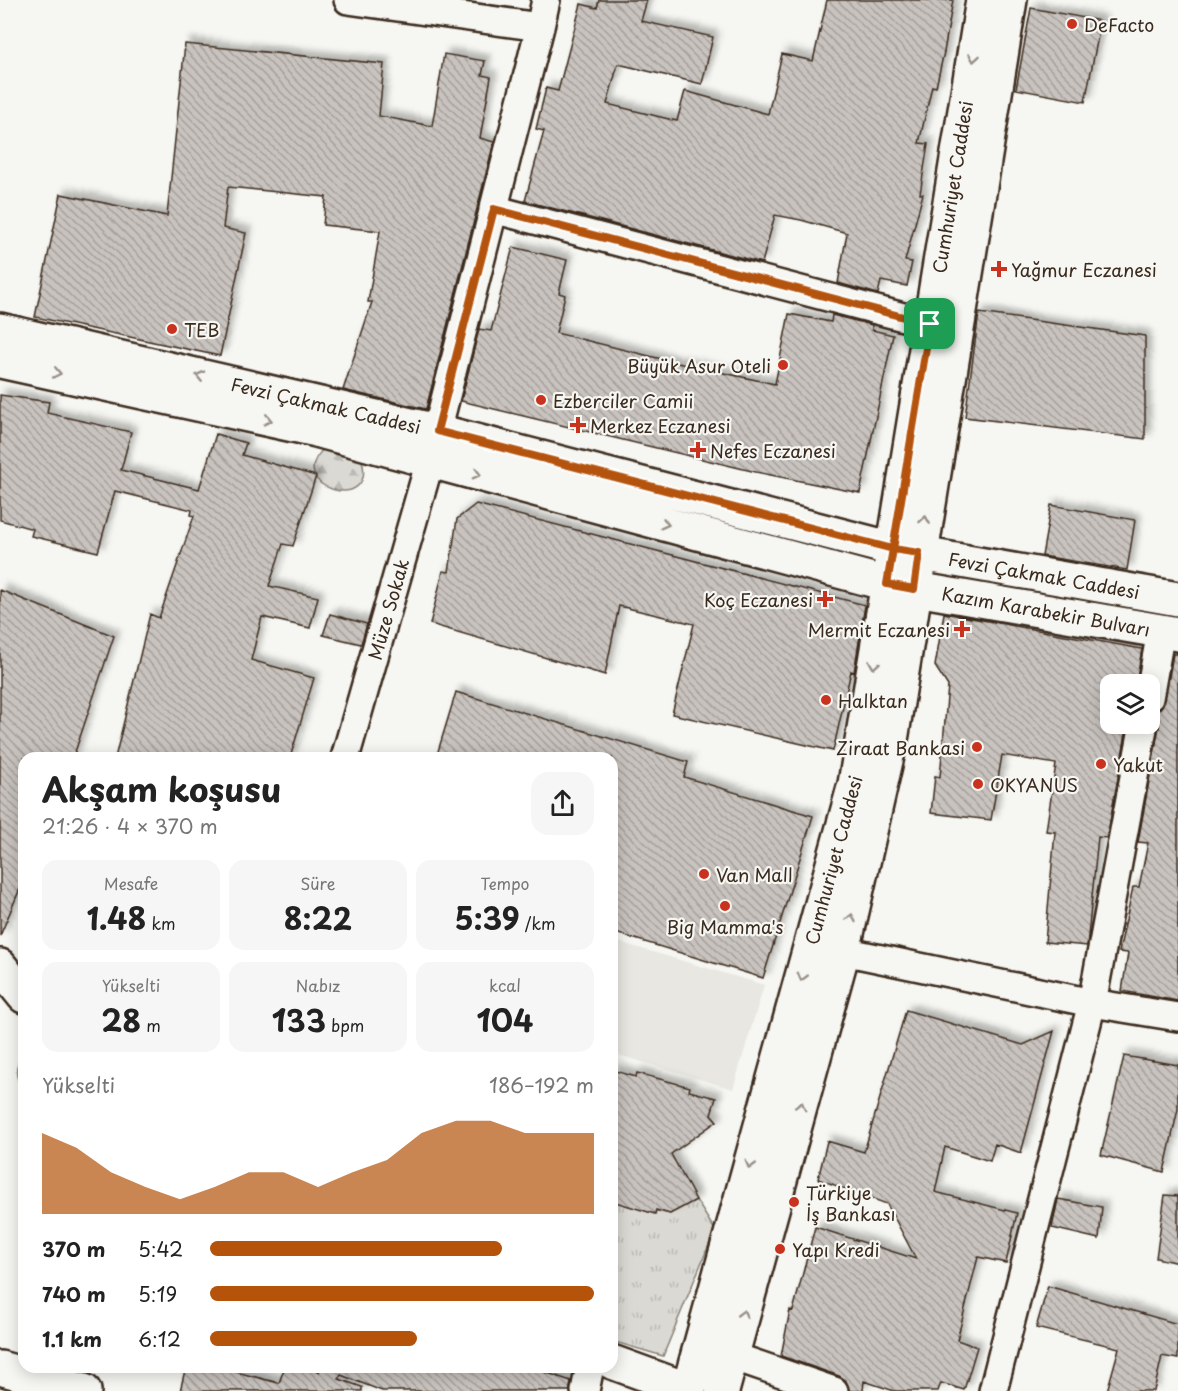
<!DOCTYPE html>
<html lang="tr">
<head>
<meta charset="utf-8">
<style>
  :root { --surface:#fff; --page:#f6f6f6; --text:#222; --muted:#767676; --accent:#b45309 }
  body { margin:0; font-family:"Playpen Sans",sans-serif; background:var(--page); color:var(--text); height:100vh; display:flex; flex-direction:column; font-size:22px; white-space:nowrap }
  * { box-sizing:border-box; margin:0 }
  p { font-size:20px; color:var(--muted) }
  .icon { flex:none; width:33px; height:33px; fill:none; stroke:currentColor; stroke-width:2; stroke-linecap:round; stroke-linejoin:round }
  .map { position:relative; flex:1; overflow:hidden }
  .sheet { position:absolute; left:18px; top:752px; width:600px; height:621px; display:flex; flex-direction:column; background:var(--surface); border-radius:18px; box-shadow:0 3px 15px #0003 }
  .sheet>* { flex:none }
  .controls { position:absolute; left:1100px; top:674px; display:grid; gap:12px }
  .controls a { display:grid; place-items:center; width:60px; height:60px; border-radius:12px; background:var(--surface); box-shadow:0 3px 15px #0003; font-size:30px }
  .pin { position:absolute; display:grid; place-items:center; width:51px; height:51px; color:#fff; margin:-26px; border-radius:12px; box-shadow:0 3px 9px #0006 }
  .round { display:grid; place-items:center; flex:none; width:63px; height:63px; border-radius:18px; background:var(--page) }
  .head { display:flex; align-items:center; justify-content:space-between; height:102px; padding:0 24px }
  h1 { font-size:33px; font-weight:700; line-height:45px }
  .metrics { display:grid; grid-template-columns:repeat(3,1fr); gap:9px; height:102px; padding:6px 24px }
  .metrics div { display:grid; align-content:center; border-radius:15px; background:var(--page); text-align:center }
  .metrics b { font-size:30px; font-weight:700 }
  .metrics small { font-size:16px; font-weight:400 }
  .metrics p { font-size:16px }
  .chart { height:168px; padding:12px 24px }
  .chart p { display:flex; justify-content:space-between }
  .chart svg { width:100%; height:108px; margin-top:6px; fill:var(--accent); opacity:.7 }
  ul { padding:0 24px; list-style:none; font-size:20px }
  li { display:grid; grid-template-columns:96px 72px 1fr; align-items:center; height:45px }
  li i { height:15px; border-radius:8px; background:var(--accent) }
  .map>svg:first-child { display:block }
</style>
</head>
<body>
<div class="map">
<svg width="1178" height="1391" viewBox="0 0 1178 1391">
  <defs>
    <pattern id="forest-firs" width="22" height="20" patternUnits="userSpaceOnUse" patternTransform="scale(1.5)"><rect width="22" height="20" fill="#dad9d3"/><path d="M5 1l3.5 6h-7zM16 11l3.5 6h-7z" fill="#bcbab5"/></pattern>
    <pattern id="park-tufts" width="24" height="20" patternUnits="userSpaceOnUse" patternTransform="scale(1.5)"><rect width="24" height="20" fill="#dad9d3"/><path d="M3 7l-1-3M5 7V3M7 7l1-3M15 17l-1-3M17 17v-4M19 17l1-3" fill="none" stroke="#bcbab5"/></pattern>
    <pattern id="building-back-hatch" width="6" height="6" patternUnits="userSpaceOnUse" patternTransform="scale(1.5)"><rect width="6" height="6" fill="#c8c3be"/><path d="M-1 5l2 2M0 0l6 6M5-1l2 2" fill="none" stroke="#a49f9a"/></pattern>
    <filter id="shadow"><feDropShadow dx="5.5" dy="-5.5" stdDeviation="3" flood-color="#0004"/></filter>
  </defs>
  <rect width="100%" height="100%" fill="#f6f6f2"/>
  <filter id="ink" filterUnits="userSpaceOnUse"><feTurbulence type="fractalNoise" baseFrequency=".0167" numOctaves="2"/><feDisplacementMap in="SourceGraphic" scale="12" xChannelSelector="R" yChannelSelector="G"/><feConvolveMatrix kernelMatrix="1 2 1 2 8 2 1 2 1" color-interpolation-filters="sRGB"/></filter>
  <g filter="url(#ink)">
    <path fill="#e8e7e2" d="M 612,940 L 764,985 L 733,1089 L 612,1053 Z"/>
    <path fill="url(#forest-firs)" stroke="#8a8278" stroke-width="1.5" d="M 326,447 L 361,457 C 381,517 278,487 326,447 Z
      M 24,1054 L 24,1089 C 14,1078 14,1065 24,1054 Z"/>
    <path fill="url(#park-tufts)" stroke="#8a8278" stroke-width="1.5" d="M 696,1200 L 715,1230 L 663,1356 L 612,1341 L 612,1201 L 670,1214 Z"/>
    <path fill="url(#building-back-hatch)" stroke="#3b2a1e" stroke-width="1.5" filter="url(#shadow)" d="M 599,0 L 647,0 L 641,21 L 713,37 L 702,84 L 618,64 L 607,104 L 677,121 L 685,91 L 768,114 L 782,54 L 813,61 L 827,0 L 953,0 L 944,52 L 936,87 L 932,86 L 919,143 L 928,144 L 920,194 L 923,194 L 905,261 L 912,262 L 907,286 L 881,281 L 878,294 L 838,283 L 847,233 L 801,220 L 775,215 L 762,263 L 525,201 L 544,131 L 536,129 L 546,88 L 558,91 L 581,4 L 597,8 Z
      M 1031,8 L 1101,21 L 1085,102 L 1016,89 Z
      M 185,44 L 384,64 L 379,116 L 432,126 L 444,54 L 485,61 L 482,75 L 491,77 L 480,138 L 494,142 L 426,409 L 343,390 L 372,302 L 368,302 L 380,231 L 323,225 L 326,197 L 228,187 L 223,228 L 246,233 L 220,356 L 35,317 L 61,194 L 167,216 Z
      M 513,247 L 567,260 L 559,293 L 565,295 L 556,333 L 682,364 L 775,384 L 789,314 L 831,322 L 832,315 L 872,325 L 872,330 L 893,335 L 860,493 L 756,472 L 461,401 L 479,329 L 491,331 Z
      M 979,313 L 1145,336 L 1145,439 L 965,417 Z
      M 0,395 L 49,402 L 47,413 L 131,432 L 121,470 L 199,489 L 216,434 L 246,443 L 242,455 L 316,476 L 293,546 L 283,544 L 269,586 L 318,597 L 310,628 L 262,617 L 251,660 L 314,678 L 290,758 L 115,758 L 150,614 L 159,618 L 194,516 L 191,515 L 192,510 L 115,491 L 98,552 L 31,536 L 33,529 L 0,520 Z
      M 476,504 L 865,605 L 854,672 L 851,671 L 833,751 L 672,714 L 694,624 L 619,606 L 605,675 L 430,624 L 443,571 L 449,572 L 457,519 Z
      M 1051,505 L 1135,520 L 1127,570 L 1042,556 Z
      M 0,590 L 114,636 L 73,758 L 24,758 L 24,879 L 0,936 Z
      M 944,613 L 1142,649 L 1136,684 L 1110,684 L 1110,723 L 1128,723 L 1107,838 L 1098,837 L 1087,946 L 1045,942 L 1055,832 L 1046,831 L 1056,764 L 1002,755 L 991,820 L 931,813 L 935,776 L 940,777 L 948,686 L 935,666 Z
      M 330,614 L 367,624 L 361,644 L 323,635 Z
      M 1173,654 L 1178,654 L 1178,1001 L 1122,991 L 1128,953 L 1119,952 L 1133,887 L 1139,887 L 1148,843 L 1138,842 L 1159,726 L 1155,712 L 1165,701 Z
      M 456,692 L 688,762 L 684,777 L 813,816 L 763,978 L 612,932 L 612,758 L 436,758 Z
      M 906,1010 L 1023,1045 L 1054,1031 L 1021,1153 L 995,1144 L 990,1161 L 945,1147 L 935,1192 L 1017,1213 L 1006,1263 L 978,1257 L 957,1340 L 977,1347 L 964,1390 L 941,1383 L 938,1391 L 894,1391 L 864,1381 L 863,1391 L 849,1391 L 846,1381 L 839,1376 L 781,1356 L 790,1310 L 793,1311 L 815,1227 L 916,1259 L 887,1204 L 818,1179 L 827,1141 L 864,1152 Z
      M 1124,1056 L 1178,1065 L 1178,1109 L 1164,1172 L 1101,1155 Z
      M 612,1070 L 636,1077 L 637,1073 L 690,1087 L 689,1091 L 716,1098 L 711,1114 L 717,1121 L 671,1154 L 696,1200 L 670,1214 L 656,1210 L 655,1214 L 612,1201 Z
      M 1165,1195 L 1178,1196 L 1178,1263 L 1156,1258 Z
      M 1058,1199 L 1102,1207 L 1099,1239 L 1052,1228 Z
      M 1048,1286 L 1178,1324 L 1178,1359 L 1162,1356 L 1154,1391 L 1107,1391 L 1119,1348 L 1036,1328 Z
      M 186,1366 L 213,1366 L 279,1383 L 285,1366 L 301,1366 L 319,1372 L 321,1366 L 527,1366 L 571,1381 L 570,1391 L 382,1391 L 341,1375 L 339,1379 L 362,1387 L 362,1391 L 180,1391 Z"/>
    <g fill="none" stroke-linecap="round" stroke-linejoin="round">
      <defs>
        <path id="street" d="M 348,0 L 540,27 L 546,0
          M 493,209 L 930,324
          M 437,431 L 540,27
          M 1149,698 L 1161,631
          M 345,758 L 430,461
          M 843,951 L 1092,1003 L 1178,1017
          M 732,1356 L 834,1391
          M 585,1391 L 590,1366
          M 993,1391 L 1092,1003 L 1144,723"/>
        <path id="secondary" d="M 0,330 L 437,431 L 893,549 L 1178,599
          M 0,361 L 316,430 L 887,584 L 1178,634
          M 0,966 L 24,996
          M 612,1362 L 689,1390
          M 0,1368 L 84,1391"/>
        <path id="primary" d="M 688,1391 L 855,784 L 983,0
          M 722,1391 L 843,951 L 892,734 L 1010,0"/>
      </defs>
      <use href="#street" stroke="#3b2a1e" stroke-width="32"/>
      <use href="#secondary" stroke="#3b2a1e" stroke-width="38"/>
      <use href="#primary" stroke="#3b2a1e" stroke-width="38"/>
      <use href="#street" stroke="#f6f6f2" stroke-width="27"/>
      <use href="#secondary" stroke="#f6f6f2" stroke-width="33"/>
      <use href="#primary" stroke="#f6f6f2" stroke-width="33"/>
    </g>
    <defs><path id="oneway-chevron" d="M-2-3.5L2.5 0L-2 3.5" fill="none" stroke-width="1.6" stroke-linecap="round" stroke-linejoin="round" transform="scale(1.5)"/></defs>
    <g stroke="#989088">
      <use href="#oneway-chevron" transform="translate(974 58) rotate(99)"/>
      <use href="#oneway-chevron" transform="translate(57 373) rotate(12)"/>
      <use href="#oneway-chevron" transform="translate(200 376) rotate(-167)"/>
      <use href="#oneway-chevron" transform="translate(268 420) rotate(12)"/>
      <use href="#oneway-chevron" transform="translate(477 474) rotate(15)"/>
      <use href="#oneway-chevron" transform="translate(925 520) rotate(-81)"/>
      <use href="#oneway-chevron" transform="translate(665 524) rotate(15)"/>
      <use href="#oneway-chevron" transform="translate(874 665) rotate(99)"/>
      <use href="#oneway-chevron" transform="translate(851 918) rotate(-77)"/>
      <use href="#oneway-chevron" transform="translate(802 977) rotate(105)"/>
      <use href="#oneway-chevron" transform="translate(801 1106) rotate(-75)"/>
      <use href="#oneway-chevron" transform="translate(750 1165) rotate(105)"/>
      <use href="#oneway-chevron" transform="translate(743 1314) rotate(-75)"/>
    </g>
  </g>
  <g fill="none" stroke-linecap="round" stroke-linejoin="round" filter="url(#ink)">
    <defs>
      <path id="route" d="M 930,324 L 494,209 L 437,431 L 893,549 L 887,584 L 914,589 L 919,553 L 893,549 L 930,324"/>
    </defs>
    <use href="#route" stroke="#fff" stroke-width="12"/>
    <use href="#route" stroke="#b45309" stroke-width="8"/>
  </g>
  <g fill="#c8321e" stroke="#f6f6f2" stroke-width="2">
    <circle cx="1072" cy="24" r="6"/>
    <path d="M996 260h6v6h6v6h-6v6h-6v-6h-6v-6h6z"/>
    <circle cx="172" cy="329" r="6"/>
    <circle cx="783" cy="365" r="6"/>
    <circle cx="541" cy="400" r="6"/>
    <path d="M575 416h6v6h6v6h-6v6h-6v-6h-6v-6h6z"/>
    <path d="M695 441h6v6h6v6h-6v6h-6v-6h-6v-6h6z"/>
    <path d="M822 590h6v6h6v6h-6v6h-6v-6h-6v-6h6z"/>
    <path d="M959 620h6v6h6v6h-6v6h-6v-6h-6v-6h6z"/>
    <circle cx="826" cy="700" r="6"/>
    <circle cx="977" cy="747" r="6"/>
    <circle cx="1101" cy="764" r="6"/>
    <circle cx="978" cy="784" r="6"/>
    <circle cx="704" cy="874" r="6"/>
    <circle cx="725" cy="906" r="6"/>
    <circle cx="794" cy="1202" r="6"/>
    <circle cx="780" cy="1249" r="6"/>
  </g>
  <g text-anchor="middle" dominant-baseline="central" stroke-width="4.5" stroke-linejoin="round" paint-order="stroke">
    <g font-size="18" fill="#3b2a1e" stroke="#f6f6f2" text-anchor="start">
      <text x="1084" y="24">DeFacto</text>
      <text x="1011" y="269">Yağmur Eczanesi</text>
      <text x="184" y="329">TEB</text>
      <text x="771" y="365" text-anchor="end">Büyük Asur Oteli</text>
      <text x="553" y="400">Ezberciler Camii</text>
      <text x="590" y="425">Merkez Eczanesi</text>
      <text x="710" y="450">Nefes Eczanesi</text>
      <text x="813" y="599" text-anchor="end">Koç Eczanesi</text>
      <text x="950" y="629" text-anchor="end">Mermit Eczanesi</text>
      <text x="838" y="700">Halktan</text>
      <text x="965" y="747" text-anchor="end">Ziraat Bankasi</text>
      <text x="1113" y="764">Yakut</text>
      <text x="990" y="784">OKYANUS</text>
      <text x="716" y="874">Van Mall</text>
      <text x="725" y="926" text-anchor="middle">Big Mamma's</text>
      <text x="806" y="1192">Türkiye<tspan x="806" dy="21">İş Bankası</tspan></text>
      <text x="792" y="1249">Yapı Kredi</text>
    </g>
    <g font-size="18" fill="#3b2a1e" stroke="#f6f6f2">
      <text transform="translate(952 187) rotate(-81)">Cumhuriyet Caddesi</text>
      <text transform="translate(326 405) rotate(13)">Fevzi Çakmak Caddesi</text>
      <text transform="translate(1044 575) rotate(10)">Fevzi Çakmak Caddesi</text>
      <text transform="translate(388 609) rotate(-74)">Müze Sokak</text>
      <text transform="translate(1046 611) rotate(10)">Kazım Karabekir Bulvarı</text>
      <text transform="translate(833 860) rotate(-75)">Cumhuriyet Caddesi</text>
    </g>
  </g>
</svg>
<div class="controls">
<a><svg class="icon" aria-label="layers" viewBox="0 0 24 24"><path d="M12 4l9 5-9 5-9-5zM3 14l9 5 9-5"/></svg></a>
</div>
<div class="pin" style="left:930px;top:324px;background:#1e9e55"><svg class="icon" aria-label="arrive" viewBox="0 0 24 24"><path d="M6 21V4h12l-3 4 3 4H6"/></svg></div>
<section class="sheet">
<div class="head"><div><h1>Akşam koşusu</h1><p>21:26 · 4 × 370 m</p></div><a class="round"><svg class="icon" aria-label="share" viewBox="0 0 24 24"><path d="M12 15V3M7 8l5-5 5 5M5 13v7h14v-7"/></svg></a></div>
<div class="metrics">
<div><p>Mesafe</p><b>1.48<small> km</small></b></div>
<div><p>Süre</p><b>8:22</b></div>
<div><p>Tempo</p><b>5:39<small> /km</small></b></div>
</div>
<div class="metrics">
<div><p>Yükselti</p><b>28<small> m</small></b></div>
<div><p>Nabız</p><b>133<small> bpm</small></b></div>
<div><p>kcal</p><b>104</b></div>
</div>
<div class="chart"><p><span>Yükselti</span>186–192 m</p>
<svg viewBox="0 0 160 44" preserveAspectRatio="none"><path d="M0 44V11L10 17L20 27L30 33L40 38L50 33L60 27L70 27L80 33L90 27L100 22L110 11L120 6L130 6L140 11L150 11L160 11V44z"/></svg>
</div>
<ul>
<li><b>370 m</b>5:42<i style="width:76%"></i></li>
<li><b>740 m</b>5:19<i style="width:100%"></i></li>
<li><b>1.1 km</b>6:12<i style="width:54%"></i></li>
</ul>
</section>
</div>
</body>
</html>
